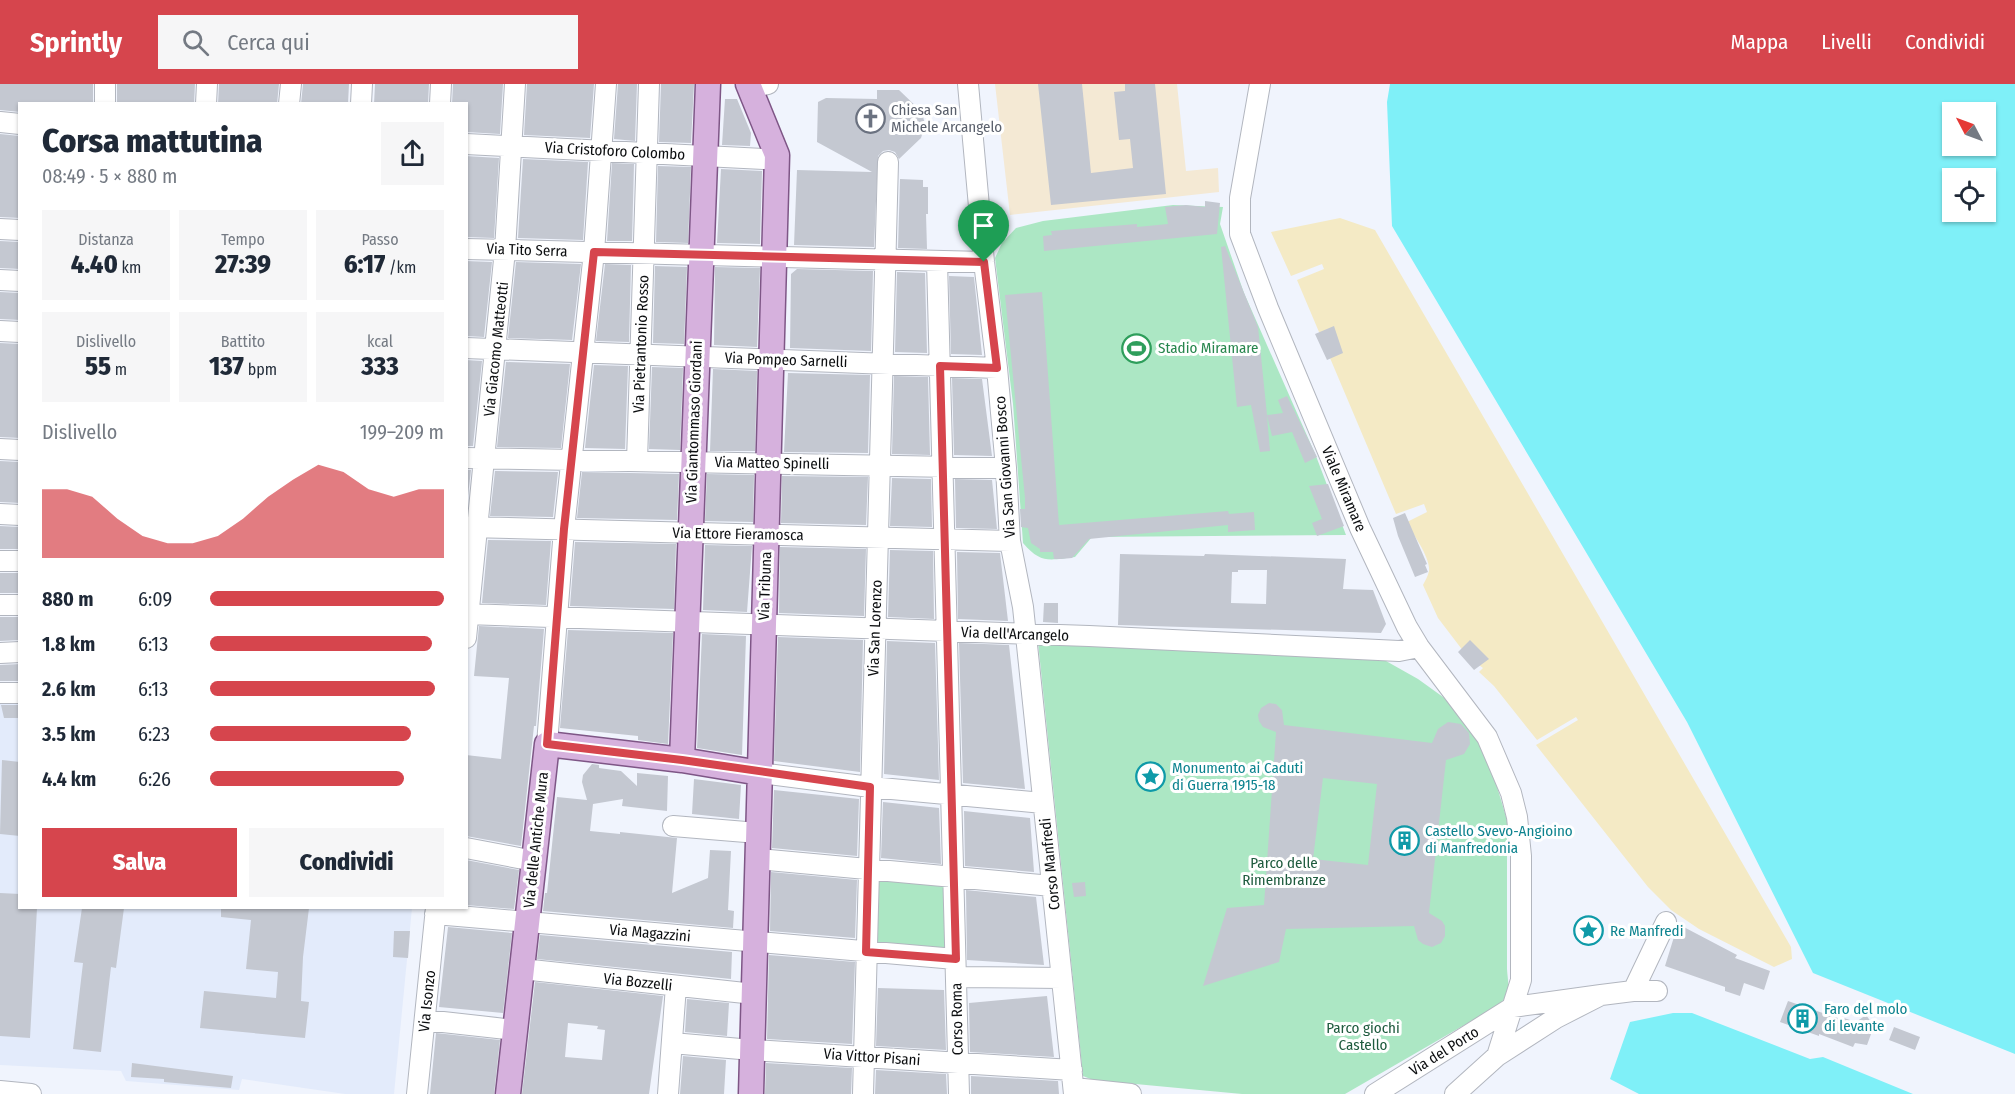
<!DOCTYPE html>
<html lang="it">
<head>
<meta charset="utf-8">
<style>
  :root { --surface:#fff; --page:#f6f6f7; --text:#1f2937; --muted:#747a83; --accent:#d6454d }
  body { margin:0; font-family:"Fira Sans Condensed",sans-serif; background:var(--page); color:var(--text); height:100vh; display:flex; flex-direction:column; font-size:22px; white-space:nowrap }
  * { box-sizing:border-box; margin:0 }
  p { font-size:20px; color:var(--muted) }
  .icon { flex:none; width:33px; height:33px; fill:none; stroke:currentColor; stroke-width:2; stroke-linecap:round; stroke-linejoin:round }
  .map { position:relative; flex:1; overflow:hidden }
  .panel { position:absolute; left:18px; top:18px; width:450px; height:807px; display:flex; flex-direction:column; background:var(--surface); border-radius:0px; box-shadow:0 2px 4px #0004 }
  .panel>* { flex:none }
  .needle { width:39px; rotate:311deg }
  .controls { position:absolute; left:1942px; top:18px; display:grid; gap:12px }
  .controls a { display:grid; place-items:center; width:54px; height:54px; border-radius:0px; background:var(--surface); box-shadow:0 2px 4px #0004; font-size:30px }
  .pin { position:absolute; display:grid; place-items:center; width:51px; height:51px; color:#fff; margin:-62px -26px; border-radius:50% 50% 50% 0; rotate:-45deg; box-shadow:0 0 6px #0007 }
  .pin .icon { rotate:45deg }
  .round { display:grid; place-items:center; flex:none; width:63px; height:63px; border-radius:0px; background:var(--page) }
  .head { display:flex; align-items:center; justify-content:space-between; height:102px; padding:0 24px }
  h1 { font-size:33px; font-weight:800; line-height:45px }
  .figures { display:grid; grid-template-columns:repeat(3,1fr); gap:9px; height:102px; padding:6px 24px }
  .figures div { display:grid; align-content:center; border-radius:0px; background:var(--page); text-align:center }
  .figures b { font-size:26px; font-weight:800 }
  .figures small { font-size:16px; font-weight:400 }
  .figures p { font-size:16px }
  .chart { height:168px; padding:12px 24px }
  .chart p { display:flex; justify-content:space-between }
  .chart svg { width:100%; height:108px; margin-top:6px; fill:var(--accent); opacity:.7 }
  .cta { display:flex; gap:12px; margin-top:auto; padding:12px 24px }
  .cta a { flex:1; height:69px; border-radius:0px; background:var(--accent); color:#fff; font-size:24px; font-weight:800; line-height:69px; text-align:center }
  .cta a+a { background:var(--page); color:var(--text) }
  ul { padding:0 24px; list-style:none; font-size:20px }
  li { display:grid; grid-template-columns:96px 72px 1fr; align-items:center; height:45px }
  li i { height:15px; border-radius:8px; background:var(--accent) }
  header { display:flex; align-items:center; gap:36px; box-sizing:border-box; height:84px; padding:0 30px; background:var(--accent); color:#fff }
  header strong { font-size:28px }
  nav { display:flex; gap:33px; margin-inline-start:auto; font-size:21px }
  .search { width:420px; height:54px; background:var(--page); display:flex; align-items:center; gap:15px; box-sizing:border-box; padding:0 21px; border-radius:0px; color:var(--muted); font-size:22px }
  .map>svg:first-child { display:block }
</style>
</head>
<body>
<header>
<strong>Sprintly</strong>
<div class="search"><svg class="icon" aria-label="search" viewBox="0 0 24 24"><circle cx="10" cy="10" r="6"/><path d="M15 15l6 6"/></svg>Cerca qui</div>
<nav><a>Mappa</a><a>Livelli</a><a>Condividi</a></nav>
</header>
<div class="map">
<svg width="2015" height="1010" viewBox="0 0 2015 1010">
  <rect width="100%" height="100%" fill="#f0f4fd"/>
  <path fill="#e3ebfb" d="M 0,612 L 19,613 L 20,824 L 412,824 L 394,1010 L 345,1010 L 242,995 L 239,1006 L 126,997 L 121,987 L 0,981 Z"/>
  <path fill="#f4e9d4" d="M 995,0 L 1177,0 L 1186,87 L 1218,84 L 1219,108 L 1010,131 Z"/>
  <path fill="#ace7c4" d="M 1173,121 L 1223,123 L 1220,140 L 1244,209 L 1316,372 L 1346,451 L 1092,453 L 1075,473 C 1049,476 1041,480 1023,459 L 1013,320 L 995,174 L 1002,159 L 1016,144 L 1043,137 Z
    M 1038,558 L 1370,568 L 1418,595 L 1443,613 L 1459,628 L 1475,651 L 1492,686 L 1507,736 L 1507,885 C 1508,901 1512,908 1499,921 L 1345,1010 L 1242,1010 L 1093,996 L 1083,992 Z
    M 874,792 L 947,799 L 945,864 L 871,858 Z"/>
  <path fill="#f4eac5" d="M 1340,134 L 1375,146 L 1791,863 L 1792,875 L 1774,883 L 1699,845 L 1671,826 L 1648,803 L 1536,661 L 1578,636 L 1576,633 L 1537,656 L 1494,602 L 1479,588 L 1483,584 L 1467,572 L 1438,534 L 1423,501 C 1425,497 1428,492 1429,487 C 1431,475 1413,448 1405,439 L 1427,428 L 1424,420 L 1396,430 L 1297,196 L 1324,185 L 1322,180 L 1291,192 L 1271,148 Z"/>
  <path fill="#7ff0f8" fill-rule="evenodd" d="M 1390,0 L 2015,0 L 2015,970 L 1813,889 L 1687,638 L 1392,142 L 1387,18 ZM 1953,28 L 1986,28 L 1986,62 L 1953,62 ZM 1953,94 L 1986,94 L 1986,128 L 1953,128 Z
    M 1673,929 L 1692,929 L 1810,975 L 1823,973 L 1913,1010 L 1639,1010 L 1610,995 L 1630,938 Z"/>
  <path fill="#c4c8d1" fill-rule="evenodd" d="M 0,0 L 93,0 L 93,20 L 20,20 L 20,28 L 0,26 Z
    M 117,0 L 195,0 L 194,20 L 117,20 Z
    M 219,0 L 279,0 L 277,20 L 218,20 Z
    M 303,0 L 349,0 L 348,20 L 301,20 Z
    M 375,0 L 429,0 L 428,20 L 374,20 Z
    M 453,0 L 503,0 L 500,50 L 466,48 L 466,20 L 452,20 Z
    M 527,0 L 594,0 L 590,54 L 524,51 Z
    M 618,0 L 637,0 L 635,57 L 614,55 Z
    M 661,0 L 694,0 L 691,59 L 659,58 Z
    M 1038,0 L 1082,0 L 1091,89 L 1133,84 L 1130,55 L 1119,56 L 1114,8 L 1125,7 L 1125,0 L 1155,0 L 1166,110 L 1051,121 Z
    M 877,6 L 899,6 L 922,28 L 925,41 L 921,54 L 899,75 L 895,68 L 889,66 L 883,67 L 878,72 L 874,163 L 794,161 L 797,86 L 872,88 L 817,58 L 818,18 L 826,14 L 877,15 Z
    M 725,15 L 737,15 L 751,49 L 750,62 L 722,61 Z
    M 0,50 L 20,52 L 20,134 L 0,133 Z
    M 466,72 L 499,74 L 494,154 L 466,153 Z
    M 523,75 L 588,78 L 583,156 L 518,154 Z
    M 612,79 L 634,80 L 632,157 L 607,157 Z
    M 658,82 L 691,83 L 688,159 L 656,158 Z
    M 721,85 L 762,87 L 760,160 L 717,159 Z
    M 900,95 L 923,96 L 923,103 L 928,103 L 928,130 L 926,130 L 927,165 L 898,164 Z
    M 1205,117 L 1220,119 L 1217,150 L 1044,167 L 1043,152 L 1052,151 L 1051,147 L 1137,140 L 1137,143 L 1168,140 L 1165,123 L 1186,121 L 1205,123 Z
    M 0,157 L 20,158 L 20,185 L 0,184 Z
    M 1225,162 L 1258,243 L 1267,331 L 1283,329 L 1278,316 L 1287,312 L 1317,373 L 1305,379 L 1292,348 L 1272,352 L 1267,332 L 1270,367 L 1260,368 L 1251,321 L 1237,323 L 1221,163 Z
    M 466,177 L 492,178 L 484,253 L 466,252 Z
    M 516,178 L 581,180 L 572,256 L 508,254 Z
    M 605,180 L 631,181 L 629,258 L 596,257 Z
    M 655,182 L 687,183 L 684,260 L 653,259 Z
    M 715,183 L 760,184 L 757,263 L 714,261 Z
    M 797,185 L 873,187 L 871,267 L 790,264 L 791,190 Z
    M 897,188 L 925,189 L 927,269 L 895,268 Z
    M 949,192 L 974,193 L 982,271 L 951,270 Z
    M 0,208 L 20,209 L 20,236 L 0,235 Z
    M 1042,208 L 1059,441 L 1228,427 L 1229,430 L 1254,428 L 1255,446 L 1228,448 L 1228,441 L 1089,455 L 1072,474 L 1061,475 L 1054,475 L 1053,468 L 1040,468 L 1040,465 L 1031,459 L 1028,444 L 1021,443 L 1020,425 L 1025,425 L 1025,414 L 1005,211 Z
    M 1334,242 L 1343,269 L 1327,276 L 1315,250 Z
    M 0,259 L 20,260 L 20,354 L 0,353 Z
    M 466,276 L 482,277 L 473,362 L 466,362 Z
    M 506,278 L 570,280 L 561,364 L 497,363 Z
    M 594,281 L 628,282 L 625,365 L 585,364 Z
    M 652,283 L 683,284 L 680,366 L 649,365 Z
    M 713,285 L 757,287 L 755,367 L 710,367 Z
    M 788,289 L 870,291 L 868,369 L 784,368 Z
    M 894,292 L 928,293 L 930,371 L 892,370 Z
    M 952,294 L 982,295 L 992,372 L 954,371 Z
    M 0,377 L 20,378 L 20,419 L 0,418 Z
    M 466,386 L 471,386 L 466,429 Z
    M 495,387 L 558,388 L 553,433 L 490,432 Z
    M 582,388 L 679,390 L 677,436 L 577,434 Z
    M 707,390 L 754,391 L 753,438 L 705,437 Z
    M 782,392 L 868,393 L 866,441 L 781,439 Z
    M 892,394 L 931,395 L 932,443 L 890,442 Z
    M 955,395 L 992,396 L 997,445 L 956,444 Z
    M 1328,400 L 1344,442 L 1317,452 L 1312,439 L 1322,435 L 1309,402 Z
    M 1405,429 L 1427,480 L 1425,481 L 1428,488 L 1415,493 L 1398,452 L 1393,434 Z
    M 0,442 L 20,443 L 20,465 L 0,465 Z
    M 488,456 L 551,457 L 546,521 L 482,519 Z
    M 575,458 L 676,460 L 674,525 L 570,522 Z
    M 705,461 L 752,462 L 747,528 L 703,526 Z
    M 780,463 L 866,465 L 864,532 L 779,529 Z
    M 890,466 L 933,467 L 934,535 L 888,533 Z
    M 957,468 L 1000,469 L 1008,537 L 958,535 Z
    M 1120,470 L 1204,472 L 1205,470 L 1346,475 L 1343,505 L 1373,506 L 1386,540 L 1381,549 L 1118,541 ZM 1238,486 L 1267,486 L 1266,520 L 1231,519 L 1232,488 L 1238,488 Z
    M 0,489 L 20,489 L 20,509 L 0,509 Z
    M 1044,519 L 1058,519 L 1058,539 L 1043,538 Z
    M 0,533 L 20,533 L 20,556 L 0,557 Z
    M 479,542 L 544,545 L 536,642 L 534,642 L 521,762 L 466,752 L 466,671 L 501,675 L 509,594 L 474,592 Z
    M 568,546 L 673,549 L 668,660 L 638,656 L 638,652 L 560,644 Z
    M 702,550 L 746,552 L 742,671 L 697,664 Z
    M 778,553 L 863,556 L 860,688 L 774,677 Z
    M 1470,556 L 1489,575 L 1474,586 L 1458,568 Z
    M 887,557 L 935,559 L 939,696 L 884,690 Z
    M 959,559 L 1009,561 L 1025,705 L 963,699 Z
    M 20,580 L 20,597 L 0,597 L 0,581 Z
    M 1269,619 L 1276,620 L 1282,626 L 1284,641 L 1432,659 L 1438,645 L 1448,638 L 1461,640 L 1469,649 L 1470,660 L 1464,670 L 1446,676 L 1429,829 L 1442,837 L 1445,842 L 1445,852 L 1441,859 L 1432,863 L 1423,860 L 1418,856 L 1414,842 L 1286,845 L 1279,878 L 1203,902 L 1227,824 L 1264,821 L 1276,648 L 1263,643 L 1259,637 L 1258,631 L 1261,624 ZM 1323,694 L 1377,700 L 1368,781 L 1313,775 Z
    M 1,621 L 20,621 L 20,634 L 4,634 Z
    M 2,676 L 20,678 L 20,752 L 0,750 Z
    M 592,680 L 599,681 L 599,684 L 621,687 L 637,702 L 637,689 L 668,692 L 667,727 L 622,722 L 623,715 L 593,720 L 590,747 L 620,750 L 620,748 L 677,754 L 672,809 L 708,794 L 710,766 L 731,767 L 728,826 L 734,827 L 733,844 L 543,827 L 545,809 L 547,809 L 557,713 L 587,716 L 582,698 L 583,691 Z
    M 694,695 L 741,701 L 739,735 L 692,730 Z
    M 774,706 L 859,715 L 857,772 L 772,764 Z
    M 883,718 L 939,724 L 941,780 L 881,774 Z
    M 964,727 L 1030,734 L 1034,788 L 965,782 Z
    M 466,776 L 519,786 L 514,825 L 466,821 Z
    M 771,788 L 857,796 L 855,854 L 770,847 Z
    M 1085,798 L 1086,812 L 1074,813 L 1072,799 Z
    M 966,806 L 1036,813 L 1044,881 L 967,876 Z
    M 0,809 L 20,810 L 20,824 L 37,824 L 30,954 L 0,952 Z
    M 82,824 L 124,824 L 116,884 L 111,883 L 101,968 L 73,965 L 83,879 L 74,878 Z
    M 221,824 L 309,824 L 303,873 L 301,917 L 309,918 L 305,954 L 200,944 L 204,907 L 276,914 L 278,888 L 246,885 L 251,836 L 221,833 Z
    M 1678,840 L 1737,871 L 1735,874 L 1770,887 L 1764,906 L 1744,899 L 1740,912 L 1725,907 L 1725,903 L 1665,882 Z
    M 448,843 L 512,849 L 503,929 L 439,923 Z
    M 394,847 L 410,847 L 408,874 L 393,873 Z
    M 540,851 L 732,868 L 731,895 L 537,875 Z
    M 769,871 L 855,878 L 852,960 L 767,955 Z
    M 535,898 L 663,912 L 649,1010 L 522,1010 ZM 568,939 L 598,942 L 597,945 L 605,946 L 602,976 L 565,973 Z
    M 878,904 L 944,906 L 946,966 L 876,962 Z
    M 1047,912 L 1054,973 L 970,968 L 969,919 Z
    M 687,915 L 729,919 L 727,952 L 685,948 Z
    M 1788,917 L 1843,936 L 1844,934 L 1856,938 L 1866,931 L 1874,942 L 1867,961 L 1855,959 L 1853,963 L 1819,950 L 1819,952 L 1780,938 Z
    M 1894,943 L 1920,953 L 1915,966 L 1889,956 Z
    M 436,949 L 500,956 L 494,1010 L 430,1010 Z
    M 683,972 L 726,976 L 724,1010 L 680,1010 Z
    M 132,979 L 233,992 L 231,1004 L 164,998 L 164,995 L 131,993 Z
    M 766,979 L 852,984 L 851,1010 L 765,1010 Z
    M 876,986 L 946,990 L 947,1010 L 875,1010 Z
    M 971,992 L 1058,997 L 1059,1010 L 971,1010 Z"/>
  <g fill="none" stroke-linecap="round" stroke-linejoin="round">
    <defs>
      <path id="minor" d="M 968,0 L 984,178 L 997,284 L 1006,384 L 1010,457 L 1023,523 L 1074,1010
        M 1260,0 L 1240,114 L 1240,150 L 1268,224 L 1360,444 L 1407,543 L 1419,563 L 1487,653 L 1511,709 L 1517,733 L 1521,772 L 1521,896 L 1497,972
        M 749,4 L 768,0
        M 105,20 L 105,0
        M 206,20 L 207,0
        M 289,20 L 291,0
        M 361,20 L 362,0
        M 440,20 L 441,0
        M 0,38 L 20,40
        M 466,60 L 764,75
        M 0,145 L 20,146
        M 466,165 L 984,178
        M 937,177 L 959,1010
        M 0,196 L 20,197
        M 0,247 L 20,248
        M 466,264 L 997,284
        M 0,365 L 20,366
        M 466,374 L 1006,384
        M 637,377 L 649,0
        M 0,430 L 20,431
        M 467,443 L 1010,457
        M 0,477 L 20,477
        M 0,521 L 20,521
        M 466,530 L 1089,552 L 1399,567 L 1419,563
        M 466,554 L 505,166 L 515,0
        M 0,569 L 20,568
        M 0,609 L 20,609
        M 547,660 L 564,445 L 594,168 L 606,0
        M 760,689 L 870,703 L 1043,719
        M 673,742 L 758,749
        M 466,764 L 534,777
        M 758,775 L 1052,802
        M 435,830 L 955,875
        M 522,885 L 754,910
        M 956,893 L 1062,894
        M 1633,907 L 1666,838
        M 425,936 L 515,946
        M 672,959 L 752,966 L 1072,986
        M 1074,1004 L 1131,1010
        M 0,1007 L 31,1010
        M 417,1010 L 436,824
        M 668,1010 L 676,902
        M 863,1010 L 888,78
        M 1375,1010 L 1513,923 L 1601,911
        M 1455,1010 L 1497,972 L 1556,934 L 1601,911 L 1633,907 L 1657,907"/>
      <path id="major" d="M 748,0 L 777,71 L 751,1010
        M 682,676 L 708,0
        M 508,1010 L 547,660 L 682,676 L 760,689"/>
    </defs>
    <use href="#minor" stroke="#b2b6bf" stroke-width="22"/>
    <use href="#major" stroke="#7e5686" stroke-width="27"/>
    <use href="#minor" stroke="#fff" stroke-width="20"/>
    <use href="#major" stroke="#d6b1dd" stroke-width="24"/>
  </g>
  <g fill="none" stroke-linecap="round" stroke-linejoin="round">
    <defs>
      <path id="route" d="M 594,168 L 984,178 L 997,284 L 940,282 L 956,875 L 866,868 L 870,703 L 682,676 L 547,660 L 564,445 Z"/>
    </defs>
    <use href="#route" stroke="#fff" stroke-width="12"/>
    <use href="#route" stroke="#d6454d" stroke-width="8"/>
  </g>
  <defs>
    <symbol id="church-ring" viewBox="-11 -11 22 22"><circle r="9.5" fill="#fff" stroke="#6b7280" stroke-width="1.5"/><path d="M-1.2-6h2.4v3.5h3.3v2.4h-3.3V6h-2.4V-.1h-3.3v-2.4h3.3Z" fill="#6b7280"/></symbol>
    <symbol id="stadium-ring" viewBox="-11 -11 22 22"><circle r="9.5" fill="#fff" stroke="#2e9e5b" stroke-width="1.5"/><path d="M0-5a6.5 5 0 1 0 0 10a6.5 5 0 1 0 0-10ZM-3.5-1.8h7v3.6h-7Z" fill="#2e9e5b"/></symbol>
    <symbol id="sight-ring" viewBox="-11 -11 22 22"><circle r="9.5" fill="#fff" stroke="#0f9aa8" stroke-width="1.5"/><path d="M0-6L1.8-2.2L6-1.7L2.9 1.2L3.7 5.4L0 3.3L-3.7 5.4L-2.9 1.2L-6-1.7L-1.8-2.2Z" fill="#0f9aa8"/></symbol>
    <symbol id="building-ring" viewBox="-11 -11 22 22"><circle r="9.5" fill="#fff" stroke="#0f9aa8" stroke-width="1.5"/><path d="M-4-6H4V6H1V3H-1V6H-4ZM-2.5-4.3h1.7v1.8h-1.7ZM.8-4.3h1.7v1.8H.8ZM-2.5-1h1.7V.8h-1.7ZM.8-1h1.7V.8H.8Z" fill="#0f9aa8"/></symbol>
  </defs>
  <g fill-rule="evenodd">
    <use href="#church-ring" x="854" y="18" width="33" height="33"/>
    <use href="#stadium-ring" x="1120" y="248" width="33" height="33"/>
    <use href="#sight-ring" x="1134" y="676" width="33" height="33"/>
    <use href="#building-ring" x="1388" y="740" width="33" height="33"/>
    <use href="#sight-ring" x="1572" y="830" width="33" height="33"/>
    <use href="#building-ring" x="1786" y="918" width="33" height="33"/>
  </g>
  <g text-anchor="middle" dominant-baseline="central" stroke-width="6" stroke-linejoin="round" paint-order="stroke">
    <g font-size="15" fill="#5b616d" stroke="#fff" text-anchor="start">
      <text x="891" y="26">Chiesa San<tspan x="891" dy="17">Michele Arcangelo</tspan></text>
    </g>
    <g font-size="15" fill="#0c0e10" stroke="#fff">
      <text transform="translate(615 67) rotate(3)">Via Cristoforo Colombo</text>
      <text transform="translate(527 166) rotate(2)">Via Tito Serra</text>
      <text transform="translate(641 260) rotate(-88)">Via Pietrantonio Rosso</text>
      <text transform="translate(496 265) rotate(-84)">Via Giacomo Matteotti</text>
      <text transform="translate(786 276) rotate(2)">Via Pompeo Sarnelli</text>
      <text transform="translate(694 338) rotate(-88)">Via Giantommaso Giordani</text>
      <text transform="translate(772 379) rotate(1)">Via Matteo Spinelli</text>
      <text transform="translate(1005 383) rotate(-94)">Via San Giovanni Bosco</text>
      <text transform="translate(1344 405) rotate(67)">Viale Miramare</text>
      <text transform="translate(738 450) rotate(1)">Via Ettore Fieramosca</text>
      <text transform="translate(765 502) rotate(-88)">Via Tribuna</text>
      <text transform="translate(875 544) rotate(-88)">Via San Lorenzo</text>
      <text transform="translate(1015 550) rotate(2)">Via dell'Arcangelo</text>
      <text transform="translate(536 756) rotate(-84)">Via delle Antiche Mura</text>
      <text transform="translate(1050 780) rotate(-96)">Corso Manfredi</text>
      <text transform="translate(650 849) rotate(5)">Via Magazzini</text>
      <text transform="translate(638 898) rotate(6)">Via Bozzelli</text>
      <text transform="translate(427 917) rotate(-84)">Via Isonzo</text>
      <text transform="translate(957 935) rotate(-91)">Corso Roma</text>
      <text transform="translate(1444 967) rotate(-32)">Via del Porto</text>
      <text transform="translate(872 973) rotate(4)">Via Vittor Pisani</text>
    </g>
    <g font-size="15" fill="#27864d" stroke="#fff" text-anchor="start">
      <text x="1158" y="264">Stadio Miramare</text>
    </g>
    <g font-size="15" fill="#0d838f" stroke="#fff" text-anchor="start">
      <text x="1172" y="684">Monumento ai Caduti<tspan x="1172" dy="17">di Guerra 1915-18</tspan></text>
      <text x="1425" y="747">Castello Svevo-Angioino<tspan x="1425" dy="17">di Manfredonia</tspan></text>
      <text x="1610" y="847">Re Manfredi</text>
      <text x="1824" y="925">Faro del molo<tspan x="1824" dy="17">di levante</tspan></text>
    </g>
    <g font-size="15" fill="#1e5b3e" stroke="#fff">
      <text x="1284" y="779">Parco delle<tspan x="1284" dy="17">Rimembranze</tspan></text>
      <text x="1363" y="944">Parco giochi<tspan x="1363" dy="17">Castello</tspan></text>
    </g>
  </g>
</svg>
<div class="controls">
<a><svg class="needle" viewBox="-14 -14 28 28"><path d="M0-13l5 13h-10z" fill="#e53935"/><path d="M0 13l5-13h-10z" fill="#747a83"/></svg></a>
<a><svg class="icon" aria-label="locate" viewBox="0 0 24 24"><circle cx="12" cy="12" r="6"/><path d="M12 2v4M12 18v4M2 12h4M18 12h4"/></svg></a>
</div>
<div class="pin" style="left:984px;top:178px;background:#1e9e55"><svg class="icon" aria-label="arrive" viewBox="0 0 24 24"><path d="M6 21V4h12l-3 4 3 4H6"/></svg></div>
<section class="panel">
<div class="head"><div><h1>Corsa mattutina</h1><p>08:49 · 5 × 880 m</p></div><a class="round"><svg class="icon" aria-label="share" viewBox="0 0 24 24"><path d="M12 15V3M7 8l5-5 5 5M5 13v7h14v-7"/></svg></a></div>
<div class="figures">
<div><p>Distanza</p><b>4.40<small> km</small></b></div>
<div><p>Tempo</p><b>27:39</b></div>
<div><p>Passo</p><b>6:17<small> /km</small></b></div>
</div>
<div class="figures">
<div><p>Dislivello</p><b>55<small> m</small></b></div>
<div><p>Battito</p><b>137<small> bpm</small></b></div>
<div><p>kcal</p><b>333</b></div>
</div>
<div class="chart"><p><span>Dislivello</span>199–209 m</p>
<svg viewBox="0 0 160 44" preserveAspectRatio="none"><path d="M0 44V16L10 16L20 19L30 28L40 35L50 38L60 38L70 35L80 28L90 19L100 12L110 6L120 9L130 16L140 19L150 16L160 16V44z"/></svg>
</div>
<ul>
<li><b>880 m</b>6:09<i style="width:100%"></i></li>
<li><b>1.8 km</b>6:13<i style="width:95%"></i></li>
<li><b>2.6 km</b>6:13<i style="width:96%"></i></li>
<li><b>3.5 km</b>6:23<i style="width:86%"></i></li>
<li><b>4.4 km</b>6:26<i style="width:83%"></i></li>
</ul>
<div class="cta"><a>Salva</a><a>Condividi</a></div>
</section>
</div>
</body>
</html>
